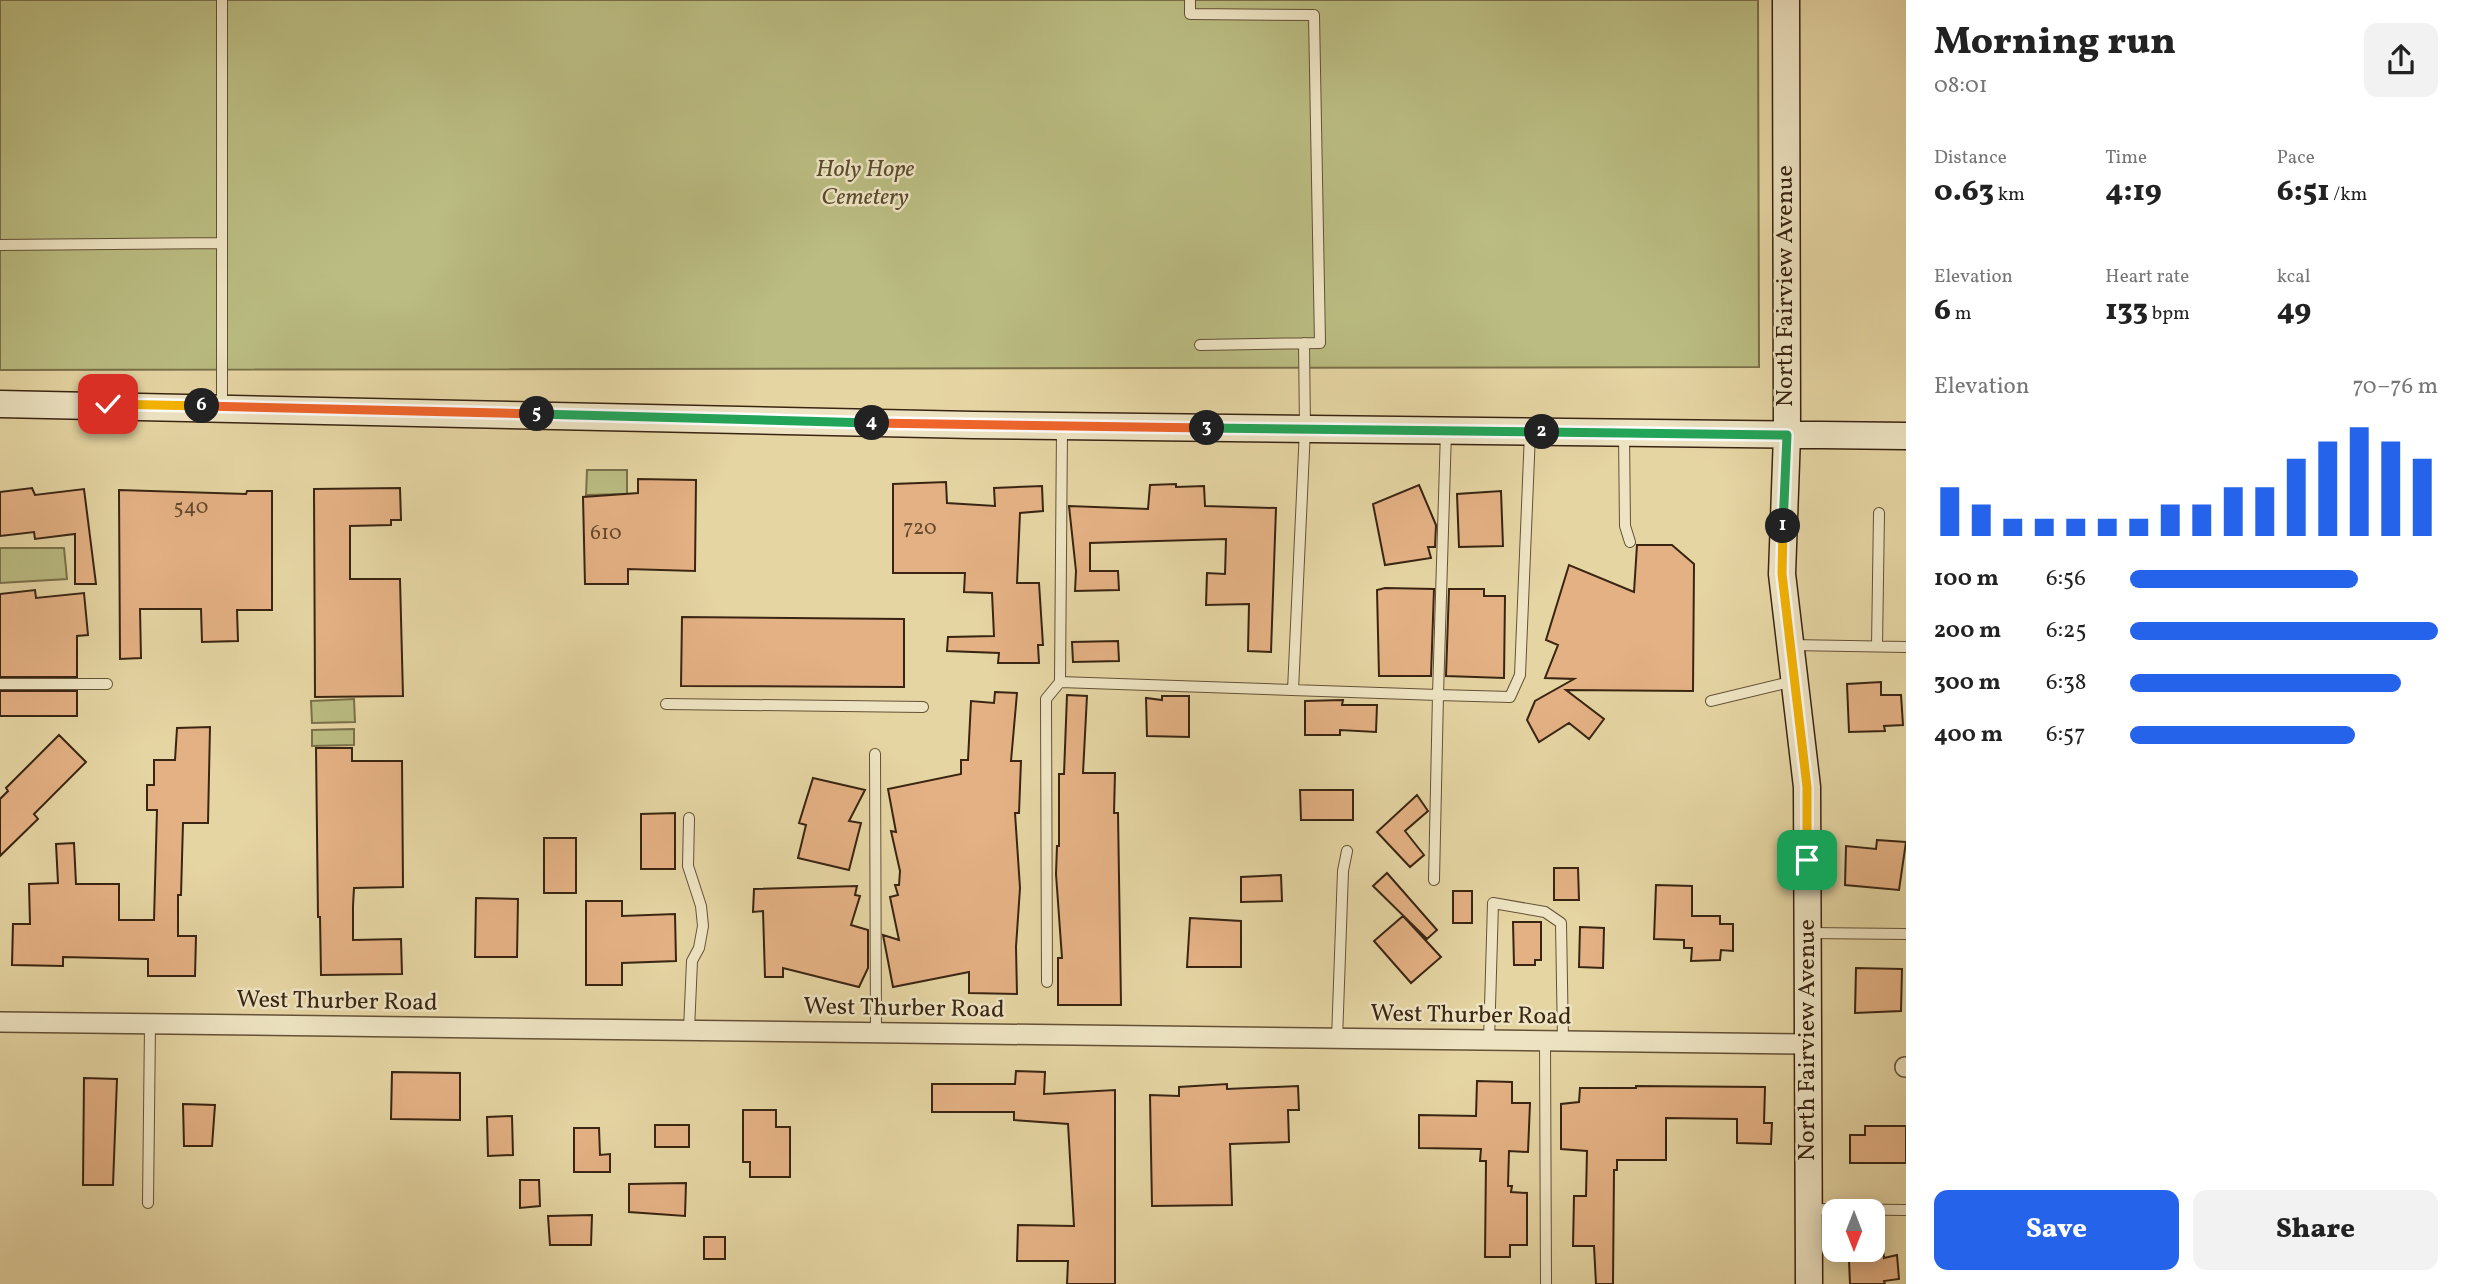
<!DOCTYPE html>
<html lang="en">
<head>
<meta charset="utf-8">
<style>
  :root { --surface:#fff; --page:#f2f2f2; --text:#222; --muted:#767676; --accent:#2563eb }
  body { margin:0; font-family:Vollkorn,serif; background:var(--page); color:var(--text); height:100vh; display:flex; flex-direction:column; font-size:26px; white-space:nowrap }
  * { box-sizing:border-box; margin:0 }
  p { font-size:23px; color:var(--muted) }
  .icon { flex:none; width:38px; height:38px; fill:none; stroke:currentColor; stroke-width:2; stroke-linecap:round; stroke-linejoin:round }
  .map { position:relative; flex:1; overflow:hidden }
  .drawer { display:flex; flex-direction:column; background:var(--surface); width:560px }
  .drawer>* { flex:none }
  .needle { width:46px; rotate:180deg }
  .fabs { position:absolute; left:1822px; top:1199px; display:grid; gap:14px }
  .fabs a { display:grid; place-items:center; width:63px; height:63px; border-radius:14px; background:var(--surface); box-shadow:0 4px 18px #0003; font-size:35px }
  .pin { position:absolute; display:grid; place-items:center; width:60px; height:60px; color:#fff; margin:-30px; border-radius:14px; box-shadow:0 4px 10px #0006 }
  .km { position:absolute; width:35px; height:35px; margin:-18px; border-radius:50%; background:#222; color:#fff; font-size:19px; line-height:35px; text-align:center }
  .round { display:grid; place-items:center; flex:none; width:74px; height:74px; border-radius:14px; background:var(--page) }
  .overview { display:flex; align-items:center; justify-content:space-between; height:119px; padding:0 28px }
  h1 { font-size:38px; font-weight:800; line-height:52px }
  .metrics { display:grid; grid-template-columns:repeat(3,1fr); gap:10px; height:119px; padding:7px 28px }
  .metrics div { display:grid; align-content:center }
  .metrics b { font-size:30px; font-weight:800 }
  .metrics small { font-size:19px; font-weight:400 }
  .metrics p { font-size:19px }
  .chart { height:196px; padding:14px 28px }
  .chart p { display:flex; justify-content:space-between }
  .chart svg { width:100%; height:126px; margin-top:7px; stroke:var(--accent); stroke-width:6 }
  .action { display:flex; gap:14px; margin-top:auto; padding:14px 28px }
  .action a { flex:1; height:80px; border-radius:14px; background:var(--accent); color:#fff; font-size:28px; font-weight:800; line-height:80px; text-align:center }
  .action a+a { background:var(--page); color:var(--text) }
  ul { padding:0 28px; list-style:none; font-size:23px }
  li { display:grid; grid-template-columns:112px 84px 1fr; align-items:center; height:52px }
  li i { height:18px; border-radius:9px; background:var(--accent) }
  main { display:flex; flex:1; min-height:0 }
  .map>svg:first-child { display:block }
</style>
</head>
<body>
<main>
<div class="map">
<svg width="1906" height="1284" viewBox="0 0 1906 1284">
  <rect width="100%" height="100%" fill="#e5d5a3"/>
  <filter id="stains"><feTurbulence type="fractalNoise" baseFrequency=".00286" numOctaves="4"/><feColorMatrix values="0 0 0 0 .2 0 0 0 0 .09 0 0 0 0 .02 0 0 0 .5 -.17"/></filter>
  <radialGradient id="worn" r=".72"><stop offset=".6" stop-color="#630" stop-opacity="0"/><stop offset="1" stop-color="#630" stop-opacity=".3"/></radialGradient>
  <path fill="#babc81" stroke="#7a704a" stroke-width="2" d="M 0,0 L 1758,0 L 1759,367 L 0,370 Z
    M 587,470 L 627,470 L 627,494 L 586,495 Z
    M 0,548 L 64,548 L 67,579 L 0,583 Z
    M 354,699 L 355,722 L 312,723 L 311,701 Z
    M 354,729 L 354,745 L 312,746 L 312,730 Z"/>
  <path fill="#e4b184" stroke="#392512" stroke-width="2" d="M 638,479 L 696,480 L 695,571 L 628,569 L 628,584 L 585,584 L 583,497 L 638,493 Z
    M 946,482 L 947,503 L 995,506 L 994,488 L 1042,486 L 1043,511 L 1020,513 L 1017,583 L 1039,583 L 1043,645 L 1038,645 L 1039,663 L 998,663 L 999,653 L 947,651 L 948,637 L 994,636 L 992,593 L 964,592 L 965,573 L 893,573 L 893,484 Z
    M 1176,484 L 1176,487 L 1204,486 L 1205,506 L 1276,508 L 1271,652 L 1248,651 L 1249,604 L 1206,605 L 1207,573 L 1225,574 L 1226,539 L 1090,543 L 1090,571 L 1118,571 L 1119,590 L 1075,591 L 1076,571 L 1069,506 L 1148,509 L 1150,485 Z
    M 1419,485 L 1436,525 L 1435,547 L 1428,547 L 1431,558 L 1385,565 L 1373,504 Z
    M 32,488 L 35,495 L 84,489 L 96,584 L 75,584 L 75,534 L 35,539 L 34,532 L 0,536 L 0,492 Z
    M 400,488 L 401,520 L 391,520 L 391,525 L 350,526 L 350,579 L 400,579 L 403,696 L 315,697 L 314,489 Z
    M 119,490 L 246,494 L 247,491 L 272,491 L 272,610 L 237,610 L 238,641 L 202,642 L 201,609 L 140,609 L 141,658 L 120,659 Z
    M 1501,491 L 1503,546 L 1459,547 L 1457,494 Z
    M 1637,545 L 1672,545 L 1694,564 L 1693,691 L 1566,690 L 1604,719 L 1589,739 L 1569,723 L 1539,742 L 1527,720 L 1535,701 L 1574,679 L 1545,678 L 1558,645 L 1546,640 L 1569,565 L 1634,592 Z
    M 1385,588 L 1434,589 L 1431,676 L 1379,676 L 1377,590 Z
    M 1449,589 L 1484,589 L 1484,596 L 1505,596 L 1504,678 L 1446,676 Z
    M 35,590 L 36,598 L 84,593 L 88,635 L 77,636 L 77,677 L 0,677 L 0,594 Z
    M 682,617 L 904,619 L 904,687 L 681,686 Z
    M 1118,641 L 1119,661 L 1073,662 L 1072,642 Z
    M 1881,682 L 1881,695 L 1901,695 L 1903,725 L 1884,726 L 1885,731 L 1849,732 L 1847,684 Z
    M 0,691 L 77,691 L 77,716 L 0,716 Z
    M 995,692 L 1017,693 L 1011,761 L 1021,761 L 1019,813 L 1015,813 L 1020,888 L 1016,947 L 1017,994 L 969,993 L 969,972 L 893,987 L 883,935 L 899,940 L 890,897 L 898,895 L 895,885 L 899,885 L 900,871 L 891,831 L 896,832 L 888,789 L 961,774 L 961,760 L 968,760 L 971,701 L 994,703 Z
    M 1067,695 L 1087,696 L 1083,773 L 1115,773 L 1114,813 L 1118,813 L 1121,1005 L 1058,1005 L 1058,958 L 1062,958 L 1056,874 L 1057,846 L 1059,846 L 1059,774 L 1064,774 Z
    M 1162,696 L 1189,696 L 1189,737 L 1147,736 L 1146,698 L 1162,700 Z
    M 1343,700 L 1342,705 L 1377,705 L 1376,732 L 1340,730 L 1340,735 L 1305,735 L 1305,701 Z
    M 210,727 L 208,823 L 183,823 L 181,895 L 178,895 L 178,936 L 196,936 L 195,976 L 148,976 L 148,959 L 63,957 L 63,966 L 12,965 L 13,924 L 30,924 L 29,884 L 58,883 L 56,844 L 74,843 L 76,884 L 119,884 L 119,920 L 154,920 L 157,810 L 147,810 L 147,785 L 154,785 L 154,760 L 175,760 L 177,728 Z
    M 59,735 L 86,762 L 34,814 L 38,819 L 0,856 L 0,799 L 8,791 L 6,788 Z
    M 316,748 L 352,748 L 352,761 L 402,761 L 403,887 L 354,888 L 353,906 L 353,940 L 401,939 L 402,974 L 321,975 L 320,917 L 318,917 Z
    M 813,778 L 865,790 L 849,821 L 861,823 L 849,870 L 798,858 L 806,825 L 799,823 Z
    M 1300,790 L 1353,790 L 1353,820 L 1301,820 Z
    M 1417,795 L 1428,811 L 1405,831 L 1424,855 L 1410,867 L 1377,832 Z
    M 675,813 L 675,869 L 641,869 L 641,814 Z
    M 544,838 L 576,838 L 576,893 L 544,893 Z
    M 1877,840 L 1906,842 L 1899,890 L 1845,885 L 1846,846 L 1876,849 Z
    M 1554,868 L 1578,868 L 1579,900 L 1554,900 Z
    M 1387,873 L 1437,930 L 1427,939 L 1373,886 Z
    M 1281,875 L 1282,901 L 1241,902 L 1241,877 Z
    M 1656,885 L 1692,886 L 1692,916 L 1720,916 L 1720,924 L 1733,924 L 1733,951 L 1721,950 L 1720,960 L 1691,961 L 1692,948 L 1684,948 L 1684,940 L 1654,939 Z
    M 857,886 L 855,895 L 860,896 L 851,925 L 868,930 L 868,968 L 859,987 L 783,968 L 783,977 L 765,977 L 763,911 L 753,912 L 754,889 Z
    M 1453,891 L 1472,891 L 1472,923 L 1453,923 Z
    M 476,898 L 518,899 L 517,957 L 475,957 Z
    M 586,901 L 622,901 L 622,916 L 675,914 L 676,961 L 622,963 L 622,985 L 586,985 Z
    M 1403,916 L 1441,957 L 1411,983 L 1374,941 Z
    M 1190,918 L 1241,921 L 1241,967 L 1187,967 Z
    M 1513,922 L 1541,922 L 1541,960 L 1535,960 L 1535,965 L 1514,965 Z
    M 1580,927 L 1604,928 L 1603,968 L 1579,967 Z
    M 1856,968 L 1902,969 L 1901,1011 L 1855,1013 Z
    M 1016,1071 L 1045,1072 L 1044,1094 L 1115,1090 L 1115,1284 L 1067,1284 L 1068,1261 L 1017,1261 L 1018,1225 L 1074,1226 L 1068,1124 L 1014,1120 L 1014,1112 L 932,1112 L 932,1084 L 1015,1084 Z
    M 392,1072 L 460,1073 L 460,1120 L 391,1119 Z
    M 84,1078 L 117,1079 L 113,1185 L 83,1185 Z
    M 1477,1081 L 1512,1082 L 1512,1103 L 1530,1103 L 1528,1152 L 1509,1151 L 1508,1186 L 1512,1186 L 1511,1192 L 1527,1193 L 1527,1245 L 1510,1245 L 1510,1257 L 1485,1257 L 1486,1161 L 1480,1161 L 1481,1149 L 1419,1148 L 1419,1115 L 1476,1116 Z
    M 1227,1084 L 1227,1089 L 1298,1086 L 1299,1110 L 1288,1110 L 1289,1142 L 1230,1144 L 1232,1205 L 1152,1206 L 1150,1095 L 1179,1096 L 1179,1087 Z
    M 1636,1086 L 1765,1087 L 1764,1123 L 1772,1123 L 1771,1144 L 1737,1143 L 1737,1119 L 1666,1118 L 1666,1160 L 1617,1160 L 1617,1170 L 1614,1170 L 1613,1284 L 1596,1284 L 1594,1246 L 1573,1246 L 1574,1196 L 1586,1196 L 1587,1151 L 1561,1149 L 1561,1104 L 1579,1102 L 1580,1088 L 1636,1088 Z
    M 183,1104 L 215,1105 L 212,1146 L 184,1146 Z
    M 743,1110 L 776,1110 L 776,1127 L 790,1127 L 790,1177 L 750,1177 L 750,1162 L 743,1162 Z
    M 512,1116 L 513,1155 L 488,1156 L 487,1117 Z
    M 655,1125 L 689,1125 L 689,1147 L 655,1147 Z
    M 1865,1126 L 1906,1126 L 1906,1163 L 1850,1163 L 1850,1135 L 1865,1135 Z
    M 574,1128 L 599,1128 L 600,1155 L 610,1154 L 610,1172 L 574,1172 Z
    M 520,1180 L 539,1180 L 540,1206 L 520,1208 Z
    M 686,1183 L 685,1216 L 629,1212 L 629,1184 Z
    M 592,1215 L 591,1245 L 550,1245 L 548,1216 Z
    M 704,1237 L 725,1237 L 725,1259 L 704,1259 Z
    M 1856,1250 L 1883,1250 L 1884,1258 L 1897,1255 L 1899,1279 L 1884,1281 L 1885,1284 L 1850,1284 L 1849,1260 L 1856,1260 Z"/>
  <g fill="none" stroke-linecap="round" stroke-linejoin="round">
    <defs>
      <path id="lane" d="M 1190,0 L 1190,14 L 1314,15 L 1320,343 L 1200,345
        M 222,243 L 222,407
        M 0,245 L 222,243 L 222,0
        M 1624,434 L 1625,526 L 1630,542
        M 1791,645 L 1906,647
        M 1877,646 L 1879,513
        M 1060,682 L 1062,427
        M 0,684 L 107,684
        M 1293,690 L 1305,429 L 1304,343
        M 1711,701 L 1794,681
        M 666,704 L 923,707
        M 875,754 L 876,1033
        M 689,818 L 688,866 L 701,906 L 703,926 L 699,948 L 692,961 L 689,1030
        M 1434,880 L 1438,695 L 1510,697 L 1520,675 L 1530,433
        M 1809,933 L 1906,934
        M 1047,982 L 1046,699 L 1060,682 L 1438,695 L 1446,431
        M 1337,1039 L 1343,871 L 1347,851
        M 1489,1041 L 1493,903 L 1545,912 L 1561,923 L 1563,1041
        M 1545,1041 L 1546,1284
        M 148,1203 L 150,1024
        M 1809,1209 L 1906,1210"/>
      <path id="street" d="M 0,1022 L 1807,1044
        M 1905,1067 L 1906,1067"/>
      <path id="secondary" d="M 1786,0 L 1787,435 L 1782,574 L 1807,787 L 1809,1284
        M 0,404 L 973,425 L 1906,436"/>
    </defs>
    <use href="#lane" stroke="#645136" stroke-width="12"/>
    <use href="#street" stroke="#645136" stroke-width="22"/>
    <use href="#secondary" stroke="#392512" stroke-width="29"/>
    <use href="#lane" stroke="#eee4c3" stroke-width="10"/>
    <use href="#street" stroke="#eee4c3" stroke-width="19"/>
    <use href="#secondary" stroke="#eee4c3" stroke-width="26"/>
  </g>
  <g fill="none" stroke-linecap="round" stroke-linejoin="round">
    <defs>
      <path id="split-1" d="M 1783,526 L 1782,574 L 1807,787 L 1807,860"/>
      <path id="split-2" d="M 1542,432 L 1787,435 L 1783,526"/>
      <path id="split-3" d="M 1207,428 L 1542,432"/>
      <path id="split-4" d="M 872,423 L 1207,428"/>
      <path id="split-5" d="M 537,414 L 872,423"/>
      <path id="split-6" d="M 202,406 L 537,414"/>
      <path id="split-7" d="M 108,404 L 202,406"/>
    </defs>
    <use href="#split-1" stroke="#fff" stroke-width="14"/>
    <use href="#split-2" stroke="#fff" stroke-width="14"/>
    <use href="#split-3" stroke="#fff" stroke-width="14"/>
    <use href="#split-4" stroke="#fff" stroke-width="14"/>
    <use href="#split-5" stroke="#fff" stroke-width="14"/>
    <use href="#split-6" stroke="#fff" stroke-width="14"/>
    <use href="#split-7" stroke="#fff" stroke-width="14"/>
    <use href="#split-1" stroke="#f5b400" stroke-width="9"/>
    <use href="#split-2" stroke="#22a559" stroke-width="9"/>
    <use href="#split-3" stroke="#22a559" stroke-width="9"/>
    <use href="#split-4" stroke="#f0652b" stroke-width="9"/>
    <use href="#split-5" stroke="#22a559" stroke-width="9"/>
    <use href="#split-6" stroke="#f0652b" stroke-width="9"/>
    <use href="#split-7" stroke="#f5b400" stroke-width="9"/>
  </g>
  <g text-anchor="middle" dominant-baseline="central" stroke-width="5" stroke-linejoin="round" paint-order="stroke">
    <g font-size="21" fill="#64482e">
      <text x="191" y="507">540</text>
      <text x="920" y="528">720</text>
      <text x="606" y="533">610</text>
    </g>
    <g font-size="24" font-style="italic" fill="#594b2e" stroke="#eee4c3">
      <text x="865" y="170">Holy Hope<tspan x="865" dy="28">Cemetery</tspan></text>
    </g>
    <g font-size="24" fill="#392512" stroke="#eee4c3">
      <text transform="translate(1786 286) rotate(-90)">North Fairview Avenue</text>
      <text transform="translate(337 1002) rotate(1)">West Thurber Road</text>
      <text transform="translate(904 1009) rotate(1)">West Thurber Road</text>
      <text transform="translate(1471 1016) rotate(1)">West Thurber Road</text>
      <text transform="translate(1808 1040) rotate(-90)">North Fairview Avenue</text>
    </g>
  </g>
  <rect width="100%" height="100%" filter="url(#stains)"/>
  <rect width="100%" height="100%" fill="url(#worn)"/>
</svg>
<div class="fabs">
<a><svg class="needle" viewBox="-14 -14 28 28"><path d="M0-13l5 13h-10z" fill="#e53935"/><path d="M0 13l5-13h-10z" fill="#767676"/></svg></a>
</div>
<div class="pin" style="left:1807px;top:860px;background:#1e9e55"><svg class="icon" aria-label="arrive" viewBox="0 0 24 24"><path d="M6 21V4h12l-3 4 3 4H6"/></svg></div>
<div class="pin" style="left:108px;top:404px;background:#d93025"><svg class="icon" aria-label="check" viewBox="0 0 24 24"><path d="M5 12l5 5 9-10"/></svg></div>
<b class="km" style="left:1783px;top:526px">1</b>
<b class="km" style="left:1542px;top:432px">2</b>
<b class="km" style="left:1207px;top:428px">3</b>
<b class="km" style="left:872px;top:423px">4</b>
<b class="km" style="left:537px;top:414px">5</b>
<b class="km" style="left:202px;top:406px">6</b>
</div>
<section class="drawer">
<div class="overview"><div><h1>Morning run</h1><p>08:01</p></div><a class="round"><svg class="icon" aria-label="share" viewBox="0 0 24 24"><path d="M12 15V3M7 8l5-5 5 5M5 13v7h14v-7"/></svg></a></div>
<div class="metrics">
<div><p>Distance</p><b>0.63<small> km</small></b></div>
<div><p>Time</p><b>4:19</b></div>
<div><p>Pace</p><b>6:51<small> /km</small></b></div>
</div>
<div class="metrics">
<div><p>Elevation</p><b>6<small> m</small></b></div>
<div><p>Heart rate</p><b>133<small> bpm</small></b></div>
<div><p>kcal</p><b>49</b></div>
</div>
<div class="chart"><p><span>Elevation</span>70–76 m</p>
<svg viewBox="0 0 160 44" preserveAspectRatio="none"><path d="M5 44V27M15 44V33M25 44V38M35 44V38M45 44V38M55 44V38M65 44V38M75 44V33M85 44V33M95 44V27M105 44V27M115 44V17M125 44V11M135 44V6M145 44V11M155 44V17"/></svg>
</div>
<ul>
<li><b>100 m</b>6:56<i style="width:74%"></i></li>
<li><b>200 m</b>6:25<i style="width:100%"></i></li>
<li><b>300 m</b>6:38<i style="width:88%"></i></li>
<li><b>400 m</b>6:57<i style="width:73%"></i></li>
</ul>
<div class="action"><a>Save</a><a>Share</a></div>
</section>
</main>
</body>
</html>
